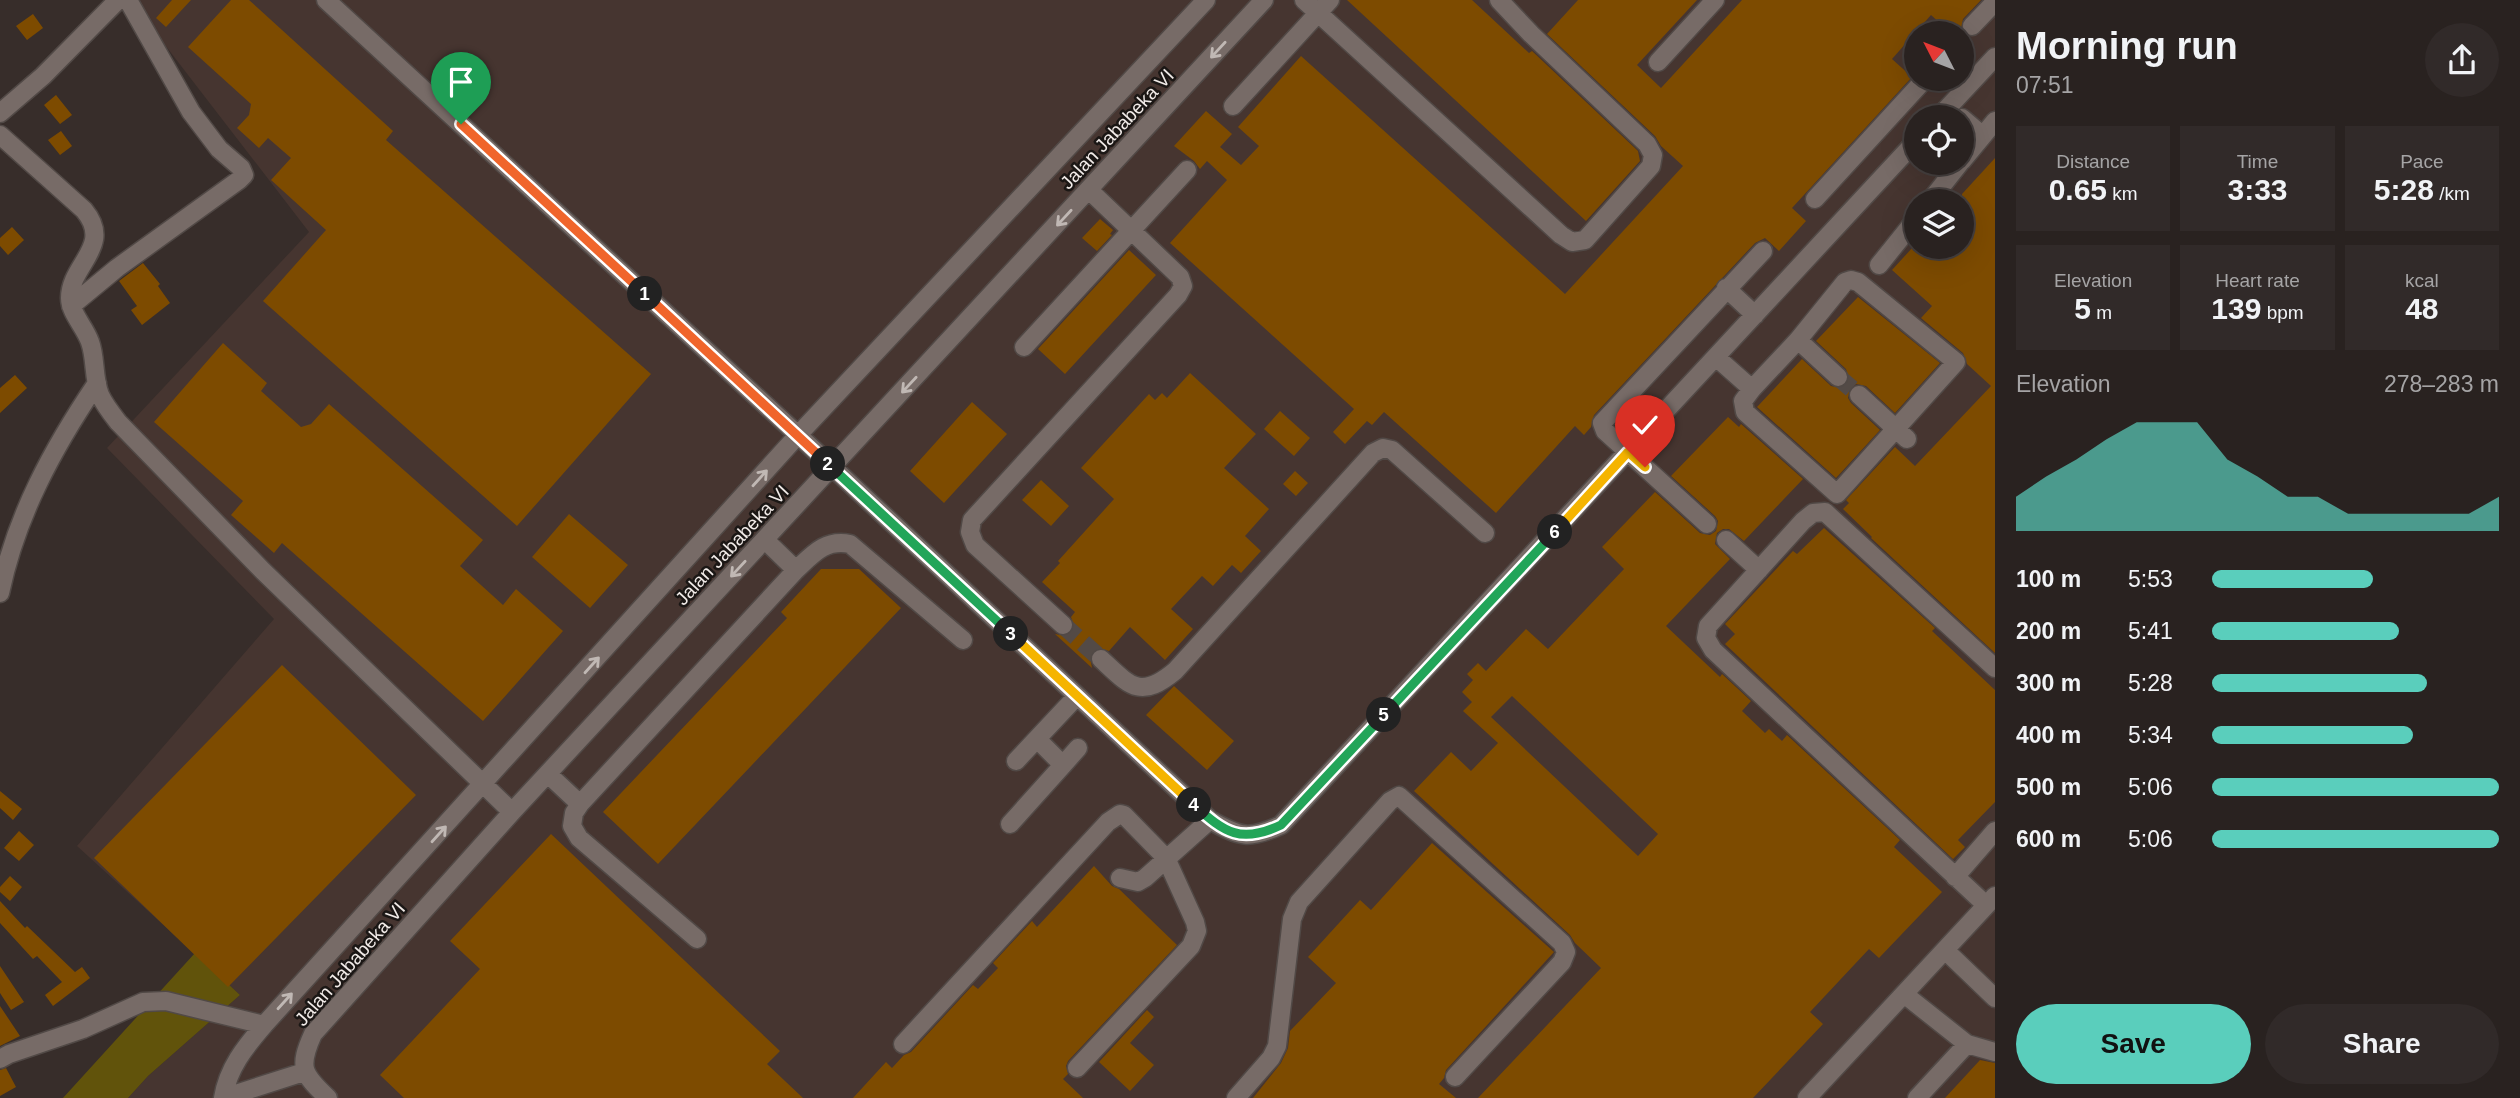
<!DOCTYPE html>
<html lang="en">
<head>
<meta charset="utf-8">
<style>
  :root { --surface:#292220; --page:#312a29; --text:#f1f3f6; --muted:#a5a4a5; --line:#453f3e; --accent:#5acebc }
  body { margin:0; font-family:Arial,sans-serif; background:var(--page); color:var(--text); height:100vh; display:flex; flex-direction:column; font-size:26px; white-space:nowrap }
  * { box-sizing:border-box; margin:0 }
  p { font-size:23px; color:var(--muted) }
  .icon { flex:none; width:38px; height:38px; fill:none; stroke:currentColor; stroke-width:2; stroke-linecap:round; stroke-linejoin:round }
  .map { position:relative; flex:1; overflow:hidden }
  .drawer { display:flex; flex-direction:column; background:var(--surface); width:525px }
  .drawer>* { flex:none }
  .needle { width:46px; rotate:312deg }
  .tools { position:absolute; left:1904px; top:21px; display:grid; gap:14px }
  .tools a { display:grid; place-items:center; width:70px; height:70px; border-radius:50%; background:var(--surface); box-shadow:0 7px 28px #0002,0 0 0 2px var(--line); font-size:35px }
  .pin { position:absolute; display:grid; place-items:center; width:60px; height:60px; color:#fff; margin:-72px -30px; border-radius:50% 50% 50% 0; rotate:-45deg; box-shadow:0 0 7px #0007 }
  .pin .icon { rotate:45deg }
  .km { position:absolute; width:35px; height:35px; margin:-18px; border-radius:50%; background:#222; color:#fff; font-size:19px; line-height:35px; text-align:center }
  .round { display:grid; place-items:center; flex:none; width:74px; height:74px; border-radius:37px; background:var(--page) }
  .summary { display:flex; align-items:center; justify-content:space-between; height:119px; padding:0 21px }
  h1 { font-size:38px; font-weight:600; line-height:52px }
  .metrics { display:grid; grid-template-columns:repeat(3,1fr); gap:10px; height:119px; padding:7px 21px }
  .metrics div { display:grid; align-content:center; border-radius:0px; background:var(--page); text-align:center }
  .metrics b { font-size:30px; font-weight:600 }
  .metrics small { font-size:19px; font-weight:400 }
  .metrics p { font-size:19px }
  .chart { height:196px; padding:14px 21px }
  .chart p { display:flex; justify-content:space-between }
  .chart svg { width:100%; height:126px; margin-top:7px; fill:var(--accent); opacity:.7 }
  .cta { display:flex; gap:14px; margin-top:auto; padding:14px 21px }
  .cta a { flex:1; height:80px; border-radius:42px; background:var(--accent); color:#111; font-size:28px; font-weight:600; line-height:80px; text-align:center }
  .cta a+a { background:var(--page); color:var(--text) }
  ul { padding:0 21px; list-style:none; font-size:23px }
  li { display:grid; grid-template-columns:112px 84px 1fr; align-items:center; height:52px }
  li i { height:18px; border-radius:9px; background:var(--accent) }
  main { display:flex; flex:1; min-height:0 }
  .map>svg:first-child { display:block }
</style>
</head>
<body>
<main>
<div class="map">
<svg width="1995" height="1098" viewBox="0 0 1995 1098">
  <rect width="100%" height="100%" fill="#372d2a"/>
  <path fill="#463530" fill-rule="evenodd" d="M 135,0 L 1995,0 L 1995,1098 L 128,1098 L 148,1076 L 240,995 L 77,846 L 274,619 L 107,448 L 309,232 L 148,23 ZM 1916,33 L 1962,33 L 1962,79 L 1916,79 ZM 1916,117 L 1962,117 L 1962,163 L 1916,163 ZM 1916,201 L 1962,201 L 1962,247 L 1916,247 Z"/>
  <path fill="#61530b" d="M 195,953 L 240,995 L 148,1076 L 128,1098 L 63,1098 Z"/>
  <path fill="#7d4b00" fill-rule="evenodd" d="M 172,0 L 191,0 L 166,27 L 156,18 Z
    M 231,0 L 249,0 L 393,131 L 386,140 L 651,374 L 517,526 L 263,301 L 326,230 L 271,180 L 291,158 L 268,138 L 259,148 L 237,128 L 249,115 L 251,104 L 188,47 Z
    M 1347,0 L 1472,0 L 1529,53 L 1532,51 L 1638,151 L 1640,161 L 1586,221 Z
    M 1578,0 L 1697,0 L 1637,65 L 1661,88 L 1742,0 L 1981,0 L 1963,19 L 1961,29 L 1957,33 L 1951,33 L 1931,15 L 1892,59 L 1912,77 L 1792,208 L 1806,221 L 1779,251 L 1765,238 L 1755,243 L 1594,415 L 1591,427 L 1584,435 L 1575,426 L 1496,513 L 1384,412 L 1372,425 L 1367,421 L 1345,444 L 1333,432 L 1354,409 L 1170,243 L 1227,180 L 1207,161 L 1200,169 L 1194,161 L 1174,146 L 1206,111 L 1232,134 L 1220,147 L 1241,165 L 1259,146 L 1238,127 L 1301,56 L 1565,294 L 1683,166 L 1661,146 L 1655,136 L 1547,34 Z
    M 33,14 L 43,28 L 27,40 L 16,26 Z
    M 56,95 L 72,115 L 60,124 L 44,105 Z
    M 61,131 L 72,146 L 60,155 L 48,140 Z
    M 1995,158 L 1995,653 L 1871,538 L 1872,537 L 1843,509 L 1849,503 L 1846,500 L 1895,447 L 1915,466 L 1991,386 L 1967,364 L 1963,353 L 1921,318 L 1932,306 L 1892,270 L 1913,247 L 1962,247 L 1962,194 Z
    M 1100,219 L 1113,230 L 1110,234 L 1112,235 L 1097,251 L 1082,238 Z
    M 12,227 L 24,240 L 8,255 L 0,246 L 0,238 Z
    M 1129,250 L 1156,275 L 1065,374 L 1038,349 Z
    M 143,263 L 160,284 L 158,286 L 170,303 L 142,325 L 131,310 L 137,306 L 119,281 Z
    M 1858,297 L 1940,363 L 1895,413 L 1866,386 L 1856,384 L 1850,388 L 1848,398 L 1851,403 L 1880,430 L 1836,478 L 1757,407 L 1802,359 L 1831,386 L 1841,388 L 1846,385 L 1849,379 L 1846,369 L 1816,341 Z
    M 223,343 L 267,383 L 261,391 L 301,427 L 311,424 L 329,404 L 483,540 L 460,566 L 503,605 L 516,589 L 563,631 L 483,721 L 282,543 L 274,553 L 231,515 L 243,501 L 154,422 Z
    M 1190,373 L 1256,434 L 1224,468 L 1269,509 L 1245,536 L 1261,551 L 1241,573 L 1232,565 L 1213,586 L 1202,576 L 1171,609 L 1193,629 L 1165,660 L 1130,627 L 1109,651 L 1098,648 L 1092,652 L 1090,657 L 1092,668 L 1055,634 L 1066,636 L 1071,633 L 1074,627 L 1071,617 L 1075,612 L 1042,582 L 1060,563 L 1058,561 L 1114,499 L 1081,468 L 1149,394 L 1155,400 L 1162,393 L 1167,398 Z
    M 15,375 L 27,388 L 0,413 L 0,388 Z
    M 972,402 L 1007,434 L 944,503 L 910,471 Z
    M 1280,411 L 1310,438 L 1294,456 L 1264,429 Z
    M 1728,417 L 1739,427 L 1741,424 L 1803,479 L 1744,541 L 1729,529 L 1723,529 L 1717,533 L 1715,544 L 1730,559 L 1666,626 L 1720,677 L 1722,674 L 1751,701 L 1742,711 L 1765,733 L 1769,729 L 1782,741 L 1787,735 L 1900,840 L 1894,847 L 1942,892 L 1879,958 L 1869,949 L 1810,1012 L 1823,1024 L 1753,1098 L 1478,1098 L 1601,968 L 1575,943 L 1570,935 L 1414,791 L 1451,752 L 1471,771 L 1498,743 L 1463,711 L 1472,702 L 1462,692 L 1473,680 L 1467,674 L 1478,663 L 1486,671 L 1526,629 L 1548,649 L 1624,569 L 1602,547 L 1655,492 L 1700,533 L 1710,535 L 1716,531 L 1718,521 L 1715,516 L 1671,476 ZM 1512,696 L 1658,834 L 1638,856 L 1491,717 Z
    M 1295,471 L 1308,483 L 1296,496 L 1283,484 Z
    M 1041,480 L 1069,506 L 1051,526 L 1022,500 Z
    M 569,514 L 628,565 L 590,608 L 532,557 Z
    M 1824,528 L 1935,628 L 1932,631 L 1995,690 L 1995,802 L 1958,840 L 1965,847 L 1953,859 L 1725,644 L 1735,634 L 1725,624 L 1793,551 L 1797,554 Z
    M 821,569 L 859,569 L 901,608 L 658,864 L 603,812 L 787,618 L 781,612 Z
    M 282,665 L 416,795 L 228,987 L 94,858 Z
    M 1174,686 L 1234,741 L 1207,770 L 1146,715 Z
    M 0,791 L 22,809 L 13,820 L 0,808 Z
    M 19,831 L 34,845 L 19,861 L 4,848 Z
    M 551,834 L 780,1051 L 767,1064 L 803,1098 L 404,1098 L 380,1075 L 480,969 L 450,941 Z
    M 1432,843 L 1554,952 L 1446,1070 L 1444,1078 L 1439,1084 L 1456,1098 L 1253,1098 L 1281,1063 L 1288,1048 L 1290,1031 L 1336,983 L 1308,957 L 1360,900 L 1371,910 Z
    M 1094,866 L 1112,886 L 1119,889 L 1177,945 L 1068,1061 L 1066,1066 L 1068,1074 L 1063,1079 L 1083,1098 L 853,1098 L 886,1062 L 892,1068 L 904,1055 L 911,1052 L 973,985 L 978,989 L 998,968 L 993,963 L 1032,921 L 1037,927 Z
    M 10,876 L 22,887 L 10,901 L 0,892 L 0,887 Z
    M 0,901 L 25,928 L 27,926 L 75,972 L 82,967 L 90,978 L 53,1006 L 45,995 L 62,982 L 37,956 L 33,959 L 0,923 Z
    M 0,966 L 24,1002 L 11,1010 L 0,993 Z
    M 0,1006 L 20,1036 L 0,1046 Z
    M 1147,1010 L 1154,1017 L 1130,1043 L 1154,1065 L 1130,1091 L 1099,1062 Z
    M 1980,1060 L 1995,1063 L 1995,1098 L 1945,1098 Z
    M 6,1068 L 16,1087 L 0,1096 L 0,1070 Z"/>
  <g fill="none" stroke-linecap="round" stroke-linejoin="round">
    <path stroke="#534a46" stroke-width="18" stroke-dasharray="18 9" stroke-linecap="butt" d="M 1838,377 L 1859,395
      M 1063,625 L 1101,659"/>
    <defs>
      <path id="minor" d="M 326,0 L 798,435 L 1210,820 C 1240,837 1249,840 1281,825 L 1916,141
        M 1304,0 L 1561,235 L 1572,242 L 1585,240 L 1651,166 L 1653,155 L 1647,144 L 1531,34 L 1499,0
        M 1972,26 L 1995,2
        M 1658,62 L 1715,0
        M 1233,106 L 1330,0
        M 0,113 L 43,76 L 118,0
        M 1939,117 L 1995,57
        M 1962,118 L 1982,135
        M 0,135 L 84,210 C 114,246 70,264 70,298 C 70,313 85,327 90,342 C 96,358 93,378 100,395 C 104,404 111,413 118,422 L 263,571 L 512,812
        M 1962,161 L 1995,121
        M 1815,199 L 1925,79
        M 1930,201 L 1960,163
        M 1879,265 L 1916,219
        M 1726,288 L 1755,315
        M 71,306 L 117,268 L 239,180 L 244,175 L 241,168 L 219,149 L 191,112 L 128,0
        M 1798,340 L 1838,377
        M 1024,347 L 1187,170
        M 1717,358 L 1752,389 L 1743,401 L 1745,412 L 1837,494 L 1956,362 L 1858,282 L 1851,280 L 1845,282 L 1798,340 L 1752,389
        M 1859,395 L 1907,439
        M 1707,524 L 1605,431 L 1602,423 L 1763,251
        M 765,540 L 796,570
        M 1726,540 L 1759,570
        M 0,593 C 16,516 53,448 97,383
        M 1063,625 L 975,545 L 970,532 L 972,520 L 1178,295 L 1183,286 L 1180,277 L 1089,190
        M 1101,659 C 1130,686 1140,700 1175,671 L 1373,453 L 1383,448 L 1392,450 L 1485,533
        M 1016,761 L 1077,696
        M 1063,765 L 1078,748
        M 549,775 L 580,804
        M 1010,824 L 1063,765 L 1037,739
        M 1955,877 L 1995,831
        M 1120,878 L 1138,882 L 1145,878 L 1210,820
        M 1986,905 L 1713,650 L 1706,638 L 1708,626 L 1803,521 L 1813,513 L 1825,512 L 1995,668
        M 697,939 L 579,838 L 572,826 L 574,813 L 580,804 L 796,570 C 813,554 825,539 850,544 L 963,640
        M 1945,950 L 1995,998
        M 1904,994 L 1967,1044 L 1995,1052
        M 903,1044 L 1108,822 L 1120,814 L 1124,815 L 1166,858 L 1195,922 L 1197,931 L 1191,946 L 1077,1068
        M 0,1059 L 9,1054 L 83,1029 L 143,1002 L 166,1001 L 264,1025
        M 223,1098 C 228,1068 245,1047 264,1025 L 798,435 L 1206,0
        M 223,1098 L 304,1072
        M 328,1098 C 302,1074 298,1067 313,1034 L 512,812 L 1264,0
        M 1236,1098 L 1271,1058 L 1277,1046 L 1292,919 L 1299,902 L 1390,801 L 1399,796 L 1562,943 L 1566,952 L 1562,962 L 1455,1077
        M 1807,1098 L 1995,896
        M 1917,1098 L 1967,1044"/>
    </defs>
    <use href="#minor" stroke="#514946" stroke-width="21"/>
    <use href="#minor" stroke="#776b67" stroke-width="18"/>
  </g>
  <defs><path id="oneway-shaft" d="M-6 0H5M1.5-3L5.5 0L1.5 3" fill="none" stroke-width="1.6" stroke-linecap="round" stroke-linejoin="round" transform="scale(1.75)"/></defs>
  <g stroke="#c0b8b4">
    <use href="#oneway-shaft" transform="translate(1218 50) rotate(133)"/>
    <use href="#oneway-shaft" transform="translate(1064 218) rotate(133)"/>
    <use href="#oneway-shaft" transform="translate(909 385) rotate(133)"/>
    <use href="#oneway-shaft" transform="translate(760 478) rotate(-48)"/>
    <use href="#oneway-shaft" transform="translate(738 569) rotate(133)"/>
    <use href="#oneway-shaft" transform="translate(592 665) rotate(-48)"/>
    <use href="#oneway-shaft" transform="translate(439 834) rotate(-48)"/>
    <use href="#oneway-shaft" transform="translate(285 1001) rotate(-48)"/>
  </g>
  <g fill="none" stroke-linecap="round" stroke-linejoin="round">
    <defs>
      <path id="split-1" d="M 461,124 L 645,294"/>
      <path id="split-2" d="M 645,294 L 828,464"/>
      <path id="split-3" d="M 828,464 L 1011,634"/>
      <path id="split-4" d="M 1011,634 L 1194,805"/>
      <path id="split-5" d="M 1194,805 C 1225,833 1241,844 1281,825 L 1384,715"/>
      <path id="split-6" d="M 1384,715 L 1555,532"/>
      <path id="split-7" d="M 1555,532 L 1628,452 L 1645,467"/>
    </defs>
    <use href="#split-1" stroke="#fff" stroke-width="14"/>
    <use href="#split-2" stroke="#fff" stroke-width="14"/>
    <use href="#split-3" stroke="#fff" stroke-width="14"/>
    <use href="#split-4" stroke="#fff" stroke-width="14"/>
    <use href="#split-5" stroke="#fff" stroke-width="14"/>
    <use href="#split-6" stroke="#fff" stroke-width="14"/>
    <use href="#split-7" stroke="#fff" stroke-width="14"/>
    <use href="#split-1" stroke="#f0652b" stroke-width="9"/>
    <use href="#split-2" stroke="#f0652b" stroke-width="9"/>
    <use href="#split-3" stroke="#22a559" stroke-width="9"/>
    <use href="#split-4" stroke="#f5b400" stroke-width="9"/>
    <use href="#split-5" stroke="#22a559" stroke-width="9"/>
    <use href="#split-6" stroke="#22a559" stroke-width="9"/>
    <use href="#split-7" stroke="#f5b400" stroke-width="9"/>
  </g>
  <g text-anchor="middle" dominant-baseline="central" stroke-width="5" stroke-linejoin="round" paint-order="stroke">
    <g font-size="19" fill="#f1ebe8" stroke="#1b1715">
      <text transform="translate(1117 129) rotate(-47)">Jalan Jababeka VI</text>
      <text transform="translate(732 545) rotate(-47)">Jalan Jababeka VI</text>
      <text transform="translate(350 964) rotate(-49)">Jalan Jababeka VI</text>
    </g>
  </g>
</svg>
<div class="tools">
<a><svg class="needle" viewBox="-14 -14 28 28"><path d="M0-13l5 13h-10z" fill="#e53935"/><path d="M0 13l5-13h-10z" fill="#a5a4a5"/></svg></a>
<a><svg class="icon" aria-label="locate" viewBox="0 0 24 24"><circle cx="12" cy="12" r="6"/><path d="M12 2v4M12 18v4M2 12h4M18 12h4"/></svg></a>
<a><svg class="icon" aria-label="layers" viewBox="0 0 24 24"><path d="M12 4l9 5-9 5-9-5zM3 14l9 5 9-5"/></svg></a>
</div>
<div class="pin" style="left:461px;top:124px;background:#1e9e55"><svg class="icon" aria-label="arrive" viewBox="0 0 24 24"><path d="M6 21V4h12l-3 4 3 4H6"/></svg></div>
<div class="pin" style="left:1645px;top:467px;background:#d93025"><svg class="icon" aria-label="check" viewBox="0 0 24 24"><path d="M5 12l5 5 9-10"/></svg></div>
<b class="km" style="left:645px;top:294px">1</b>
<b class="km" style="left:828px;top:464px">2</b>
<b class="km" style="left:1011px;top:634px">3</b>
<b class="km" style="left:1194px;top:805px">4</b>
<b class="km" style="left:1384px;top:715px">5</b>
<b class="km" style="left:1555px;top:532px">6</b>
</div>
<section class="drawer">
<div class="summary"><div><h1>Morning run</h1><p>07:51</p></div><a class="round"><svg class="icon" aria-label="share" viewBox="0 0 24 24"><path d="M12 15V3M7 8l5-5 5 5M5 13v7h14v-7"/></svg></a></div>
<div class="metrics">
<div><p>Distance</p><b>0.65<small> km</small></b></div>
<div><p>Time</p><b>3:33</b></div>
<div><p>Pace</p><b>5:28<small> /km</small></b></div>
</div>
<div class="metrics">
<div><p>Elevation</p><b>5<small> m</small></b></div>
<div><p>Heart rate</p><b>139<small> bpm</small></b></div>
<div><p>kcal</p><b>48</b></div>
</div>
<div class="chart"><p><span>Elevation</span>278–283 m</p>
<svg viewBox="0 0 160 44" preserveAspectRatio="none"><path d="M0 44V32L10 25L20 19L30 12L40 6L50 6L60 6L70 19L80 25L90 32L100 32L110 38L120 38L130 38L140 38L150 38L160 32V44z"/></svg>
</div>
<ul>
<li><b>100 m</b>5:53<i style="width:56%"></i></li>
<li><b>200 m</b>5:41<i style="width:65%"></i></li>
<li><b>300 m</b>5:28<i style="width:75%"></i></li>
<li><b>400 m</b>5:34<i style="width:70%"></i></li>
<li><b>500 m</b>5:06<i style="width:100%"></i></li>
<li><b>600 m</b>5:06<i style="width:100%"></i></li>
</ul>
<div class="cta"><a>Save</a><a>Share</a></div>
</section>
</main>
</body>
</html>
